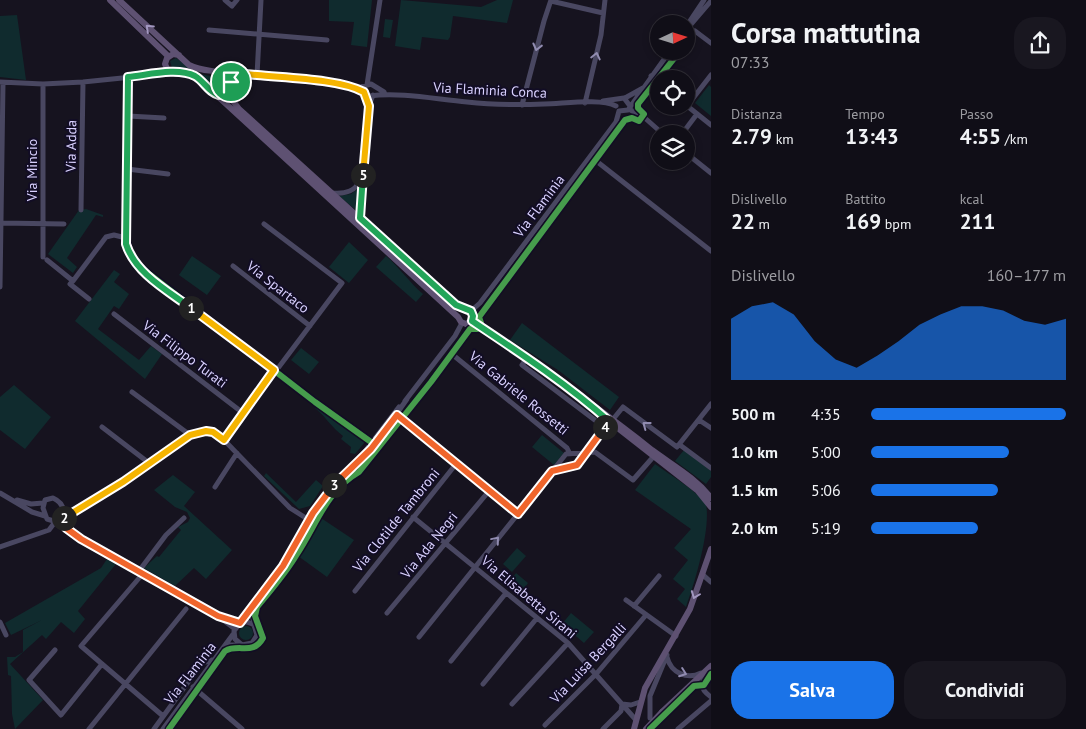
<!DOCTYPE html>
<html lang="it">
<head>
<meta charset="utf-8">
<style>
  :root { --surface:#100e17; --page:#191720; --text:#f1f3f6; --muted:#9c9ca1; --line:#302e36; --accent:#1a73e8 }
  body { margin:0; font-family:"PT Sans",sans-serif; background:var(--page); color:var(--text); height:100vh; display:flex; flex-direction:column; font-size:19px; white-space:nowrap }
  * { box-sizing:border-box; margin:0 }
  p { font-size:16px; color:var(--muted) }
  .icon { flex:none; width:28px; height:28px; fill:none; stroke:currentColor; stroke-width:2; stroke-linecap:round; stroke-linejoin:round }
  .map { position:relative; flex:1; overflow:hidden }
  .sheet { display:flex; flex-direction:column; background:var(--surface); width:375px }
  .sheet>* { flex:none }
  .needle { width:32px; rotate:86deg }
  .buttons { position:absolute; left:650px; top:15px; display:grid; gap:10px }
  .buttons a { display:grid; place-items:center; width:45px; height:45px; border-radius:50%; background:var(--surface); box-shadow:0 2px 8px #0003,0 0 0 1px var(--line); font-size:25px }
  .pin { position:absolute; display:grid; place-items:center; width:42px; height:42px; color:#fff; margin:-21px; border:2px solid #fff; border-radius:50%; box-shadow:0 1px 5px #0007 }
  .km { position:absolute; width:25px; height:25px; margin:-12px; border-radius:50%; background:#222; color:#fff; font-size:14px; line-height:25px; text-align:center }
  .round { display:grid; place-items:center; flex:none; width:52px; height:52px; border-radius:20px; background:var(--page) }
  .overview { display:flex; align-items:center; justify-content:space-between; height:85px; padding:0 20px }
  h1 { font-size:28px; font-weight:700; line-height:38px }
  .metrics { display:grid; grid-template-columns:repeat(3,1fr); gap:8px; height:85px; padding:5px 20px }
  .metrics div { display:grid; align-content:center }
  .metrics b { font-size:21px; font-weight:700 }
  .metrics small { font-size:14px; font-weight:400 }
  .metrics p { font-size:14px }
  .chart { height:140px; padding:10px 20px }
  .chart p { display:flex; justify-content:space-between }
  .chart svg { width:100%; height:90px; margin-top:5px; fill:var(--accent); opacity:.7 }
  .button { display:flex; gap:10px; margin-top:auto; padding:10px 20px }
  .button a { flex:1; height:58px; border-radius:20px; background:var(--accent); color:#fff; font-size:20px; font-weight:700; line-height:58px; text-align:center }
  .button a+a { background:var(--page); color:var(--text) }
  ul { padding:0 20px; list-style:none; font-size:16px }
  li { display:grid; grid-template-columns:80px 60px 1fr; align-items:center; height:38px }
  li i { height:12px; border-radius:6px; background:var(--accent) }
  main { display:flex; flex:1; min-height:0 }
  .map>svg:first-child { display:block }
</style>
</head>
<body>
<main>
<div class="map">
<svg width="711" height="729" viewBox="0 0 711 729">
  <rect width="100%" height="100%" fill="#16131f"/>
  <path fill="#102b2e" d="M 329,0 L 372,0 L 367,47 L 351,45 L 354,22 L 329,21 Z
    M 401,0 L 481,7 L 497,0 L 513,0 L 507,23 L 453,16 L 450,37 L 448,40 L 422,37 L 420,50 L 395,46 Z
    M 17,15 L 26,80 L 0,77 L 0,16 Z
    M 385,19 L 393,20 L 390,38 L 383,37 Z
    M 176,58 L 198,74 L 224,78 L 227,86 L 224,90 L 217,90 C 202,77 193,70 172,68 L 170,61 Z
    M 709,85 L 711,87 L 711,116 L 695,103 Z
    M 359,188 L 357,211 L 339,196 L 351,194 Z
    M 86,209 L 103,215 L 103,217 L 96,215 L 67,258 L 77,267 L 73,273 L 48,254 L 79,210 Z
    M 349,242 L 368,260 L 349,283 L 329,267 Z
    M 192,256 L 221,276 L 207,295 L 179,275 Z
    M 386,256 C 400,268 409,282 423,294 L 416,302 L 376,267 Z
    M 114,270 L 120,274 L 114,282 L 129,294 L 119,309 L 114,306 L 98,329 L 139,360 L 151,346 L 162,354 L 145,379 L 75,321 Z
    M 522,323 L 619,397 L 610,410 L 558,370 L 510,340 Z
    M 301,348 L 319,362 L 309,374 L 291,360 Z
    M 14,385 L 51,417 L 25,449 L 0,430 L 0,397 Z
    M 317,406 L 365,442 L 355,454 L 350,453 L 351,447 L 341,439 L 343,436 C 331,427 327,418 315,408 Z
    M 542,435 L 564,453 L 554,465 L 532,447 Z
    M 684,450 L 711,471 L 711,477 L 706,484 L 675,461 Z
    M 655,464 C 670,475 696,490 706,504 C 711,529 695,582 686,607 L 677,599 L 685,589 L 673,579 L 688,560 L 674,548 L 691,529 L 635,490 Z
    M 266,473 L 296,502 L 316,480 L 323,486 L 310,506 L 299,509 L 264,476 Z
    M 173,475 L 195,492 L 184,506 L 232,550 L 206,579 L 194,568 L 175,586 L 144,568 L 157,556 L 159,557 L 181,530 L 178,527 L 188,522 L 190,518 L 187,512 L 175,507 L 154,490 Z
    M 321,518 L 354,540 L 327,577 L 298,556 Z
    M 517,548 L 526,556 L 512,572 L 503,564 Z
    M 107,559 L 116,564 L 78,611 L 85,619 L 74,633 L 61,622 L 46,639 L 42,635 L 10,664 L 43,700 L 15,729 L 12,714 L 11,676 L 8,675 L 7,657 L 15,657 L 23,652 L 23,630 L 42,620 L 11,635 L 5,623 L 101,568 Z
    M 516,573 L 528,583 L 523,590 L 511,580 Z
    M 571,613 L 594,632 L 584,643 L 562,624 Z
    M239 633a7 7 0 1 1 14 0a7 7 0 1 1-14 0Z"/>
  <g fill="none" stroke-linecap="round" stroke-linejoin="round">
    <path stroke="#494761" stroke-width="5" d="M 225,0 L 232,6 L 237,0
      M 551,1 L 603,13
      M 688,24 L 704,0
      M 209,30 L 327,40
      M 686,30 L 711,1
      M 695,31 L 711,43
      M 226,74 L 257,75 L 357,88 L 371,84 L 384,92
      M 257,75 L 261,0
      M 651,76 L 659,82
      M 128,77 L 126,238 L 129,251 L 135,263 L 315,402 L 371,442
      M 0,82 L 43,84 L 83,82 L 171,73
      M 231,82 L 244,75
      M 367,85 L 380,0
      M 357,88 L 369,96 C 401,92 434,99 467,102 C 493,105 518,105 544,104 C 562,104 600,98 616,106
      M 625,98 L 643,88
      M 603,101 L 624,98 L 630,106
      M 585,103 L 601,35 L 605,0
      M 522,105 L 544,21 L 551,0
      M 686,105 L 711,125
      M 687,106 L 711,75
      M 629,109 L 646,119 L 663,134
      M 619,111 L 628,110 L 670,51
      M 128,116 L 164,118
      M 682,134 L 697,114
      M 686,153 L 711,173
      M 595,160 L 711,251
      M 127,169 L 168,174
      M 332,193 C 345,194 357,192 360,178
      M 81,210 L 83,82
      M 360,218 L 363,168 L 369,106 L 373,95
      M 1,223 L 64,224
      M 43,257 L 43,84
      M 47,260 L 73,281 L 106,237 L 114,235 L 126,238
      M 233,266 L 310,326
      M 73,281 L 70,284 L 89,299
      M 0,287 L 3,83
      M 471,311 L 480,303 L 616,122 L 619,111
      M 114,314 L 243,413
      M 453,355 L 567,448 L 569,452
      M 527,358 L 522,365 L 604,427
      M 132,392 L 190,435
      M 405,401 L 455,336 L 462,323
      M 397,415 L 518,514
      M 699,420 L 711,428
      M 102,427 L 149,463
      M 224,440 L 342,283 L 264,224
      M 680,445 L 711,468
      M 363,454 L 399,407
      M 579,461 L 623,407 L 677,447 L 711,404
      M 554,470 L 575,467 L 579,459
      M 215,487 L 237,453
      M 0,493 L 32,512 L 45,516
      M 53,498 C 62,502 65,509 62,518 L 57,522 L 47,519 L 43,508 L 45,500 Z
      M 17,500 L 31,504 L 43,503
      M 413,517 L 568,643 L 636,720
      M 62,518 L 74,514 L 111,490 L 190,435 C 204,429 212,432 224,440 L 290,508 L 309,520
      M 57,522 L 81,539 L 218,616 L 235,629
      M 0,547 L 49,530 L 55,522
      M 139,571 L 166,535 L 184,518
      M 703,575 L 711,582
      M 140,577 L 81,646 L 163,716
      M 355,591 L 456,464
      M 626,600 L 676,636
      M 634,606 L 659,576
      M 387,613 L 489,491
      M 226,619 C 235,624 245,619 254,625 L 257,635 L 252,643 L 242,645 L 235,639 L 234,631 L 240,623
      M 0,622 L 6,635
      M 243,622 L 253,604 L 283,566 L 322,500 L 356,462 L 374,446 L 407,399
      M 255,625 L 252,615 L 256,604
      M 419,637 L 566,454 L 595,452 L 633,480 L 654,456
      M 55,650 L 29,680 L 61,715 L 102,664
      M 222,651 L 230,645 L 241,645
      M 667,657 C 671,673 687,680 701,673
      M 451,661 L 506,593
      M 711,671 C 700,681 698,688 711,697
      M 483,684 L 537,618
      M 193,687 L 242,729
      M 512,704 L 568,643
      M 622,704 L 631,705 L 640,702
      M 650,718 L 650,696 L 667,655
      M 545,725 L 597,673 L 646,615
      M 89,729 L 186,609
      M 154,729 L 202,663 L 212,660
      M 163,729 L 234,633
      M 603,729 L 621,711 L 622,704
      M 678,729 L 711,701"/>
    <path stroke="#5e5172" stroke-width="6" d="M 110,0 L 168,56
      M 119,0 L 189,65 C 204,73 218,69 227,75 L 231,86 L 225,94
      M 179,55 L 173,54 L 167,58 L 165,64 L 168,71 C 178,76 186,71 200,80 L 458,317 L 461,322 L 466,324 L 471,321
      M 227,93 L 239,109 L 442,293 L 459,307 L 471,311 L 473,317 L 471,321
      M 471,321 C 533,362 594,404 652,450 C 672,465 696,478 711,498
      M 615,426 L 698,491 L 711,507
      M 662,712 L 711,666
      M 634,729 L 645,688 L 690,609 L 711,549"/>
    <path stroke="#5e5172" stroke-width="6" d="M 646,729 L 662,712"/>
    <defs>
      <path id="cycleway" d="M 128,77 L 126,238 L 129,251 L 135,263 L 315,402 L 371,442
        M 169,729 L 225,651 C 239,643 253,656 263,638 L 255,616 L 257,607 C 271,590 286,573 297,554 C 317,524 326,491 359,472 L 431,382 L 470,329 L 477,329 L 481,323 L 479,317 L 625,120 L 632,118 L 639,121 L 644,114 L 638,108 L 638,104 L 680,51
        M 650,729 L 694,686 L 704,685 L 711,674"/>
    </defs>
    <use href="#cycleway" stroke="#120d25" stroke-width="9"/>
    <use href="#cycleway" stroke="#469c4c" stroke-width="6"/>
  </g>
  <defs><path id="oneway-chevron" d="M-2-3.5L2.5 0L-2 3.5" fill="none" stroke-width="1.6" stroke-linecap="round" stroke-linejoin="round" transform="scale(1.25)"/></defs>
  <g stroke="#a297c0">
    <use href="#oneway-chevron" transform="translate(149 28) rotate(-137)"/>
    <use href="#oneway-chevron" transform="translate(695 595) rotate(111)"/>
  </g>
  <g stroke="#918cb0">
    <use href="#oneway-chevron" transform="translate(537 47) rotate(104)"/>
    <use href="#oneway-chevron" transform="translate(596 56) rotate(-77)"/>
    <use href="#oneway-chevron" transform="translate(646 425) rotate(-143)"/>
    <use href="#oneway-chevron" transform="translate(496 540) rotate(-50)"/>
    <use href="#oneway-chevron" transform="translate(683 673) rotate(20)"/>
  </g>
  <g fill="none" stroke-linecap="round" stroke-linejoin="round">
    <defs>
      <path id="split-1" d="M 191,308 C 168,291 135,273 126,244 L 128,77 C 148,75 177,67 195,76 C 204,81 209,93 219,95 L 227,93 L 231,82"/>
      <path id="split-2" d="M 64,518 L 123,482 L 190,435 L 206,431 L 213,432 L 224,440 L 274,370 L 191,308"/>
      <path id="split-3" d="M 64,518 L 62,519 L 66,528 L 81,539 L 218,616 L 240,623 L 283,566 L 313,513 L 334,485"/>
      <path id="split-4" d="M 334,485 L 371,449 L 397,415 L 518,514 L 552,471 L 577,465 L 605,427"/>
      <path id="split-5" d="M 363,175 L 360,218 L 456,305 L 471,311 L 473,316 L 472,321 C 520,353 567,384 610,422 L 605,427"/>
      <path id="split-6" d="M 231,82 L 245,74 L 257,75 C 286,78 340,79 364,92 L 369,106 L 363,175"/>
    </defs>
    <use href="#split-1" stroke="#fff" stroke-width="10"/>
    <use href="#split-2" stroke="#fff" stroke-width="10"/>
    <use href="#split-3" stroke="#fff" stroke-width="10"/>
    <use href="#split-4" stroke="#fff" stroke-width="10"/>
    <use href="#split-5" stroke="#fff" stroke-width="10"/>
    <use href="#split-6" stroke="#fff" stroke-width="10"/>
    <use href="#split-1" stroke="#22a559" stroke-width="6"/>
    <use href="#split-2" stroke="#f5b400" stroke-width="6"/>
    <use href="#split-3" stroke="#f0652b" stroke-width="6"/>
    <use href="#split-4" stroke="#f0652b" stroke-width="6"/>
    <use href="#split-5" stroke="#22a559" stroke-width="6"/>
    <use href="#split-6" stroke="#f5b400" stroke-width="6"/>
  </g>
  <g text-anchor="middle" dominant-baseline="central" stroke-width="4" stroke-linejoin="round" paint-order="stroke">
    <g font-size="14" fill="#d9d1ff" stroke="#120d25">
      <text transform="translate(490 90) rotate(3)">Via Flaminia Conca</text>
      <text transform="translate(71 146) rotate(-89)">Via Adda</text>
      <text transform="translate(32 170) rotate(-90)">Via Mincio</text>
      <text transform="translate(539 206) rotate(-53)">Via Flaminia</text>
      <text transform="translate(278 287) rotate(38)">Via Spartaco</text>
      <text transform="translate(185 354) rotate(37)">Via Filippo Turati</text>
      <text transform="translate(519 393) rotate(39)">Via Gabriele Rossetti</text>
      <text transform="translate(396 520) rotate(-51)">Via Clotilde Tambroni</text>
      <text transform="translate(429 545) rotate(-51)">Via Ada Negri</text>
      <text transform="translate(529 597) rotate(40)">Via Elisabetta Sirani</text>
      <text transform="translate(588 663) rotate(-47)">Via Luisa Bergalli</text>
      <text transform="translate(190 673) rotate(-52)">Via Flaminia</text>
    </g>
  </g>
</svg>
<div class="buttons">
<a><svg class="needle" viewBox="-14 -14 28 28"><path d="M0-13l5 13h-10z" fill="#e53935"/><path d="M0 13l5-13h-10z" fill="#9c9ca1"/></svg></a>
<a><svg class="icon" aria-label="locate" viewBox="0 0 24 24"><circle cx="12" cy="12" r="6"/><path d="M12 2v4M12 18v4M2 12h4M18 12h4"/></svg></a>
<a><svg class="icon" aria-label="layers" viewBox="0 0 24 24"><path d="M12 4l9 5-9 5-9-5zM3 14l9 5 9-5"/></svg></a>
</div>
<div class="pin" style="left:231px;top:82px;background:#1e9e55"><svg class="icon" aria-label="arrive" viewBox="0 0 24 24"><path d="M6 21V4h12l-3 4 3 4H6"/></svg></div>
<b class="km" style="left:191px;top:308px">1</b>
<b class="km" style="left:64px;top:518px">2</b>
<b class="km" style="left:334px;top:485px">3</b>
<b class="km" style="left:605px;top:427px">4</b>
<b class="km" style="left:363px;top:175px">5</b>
</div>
<section class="sheet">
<div class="overview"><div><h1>Corsa mattutina</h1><p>07:33</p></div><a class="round"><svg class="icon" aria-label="share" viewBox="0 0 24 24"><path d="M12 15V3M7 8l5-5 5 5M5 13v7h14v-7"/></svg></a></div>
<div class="metrics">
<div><p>Distanza</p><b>2.79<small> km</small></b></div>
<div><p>Tempo</p><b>13:43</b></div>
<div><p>Passo</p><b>4:55<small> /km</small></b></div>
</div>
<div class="metrics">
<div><p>Dislivello</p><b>22<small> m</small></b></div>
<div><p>Battito</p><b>169<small> bpm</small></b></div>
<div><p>kcal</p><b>211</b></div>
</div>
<div class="chart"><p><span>Dislivello</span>160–177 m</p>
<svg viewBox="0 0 160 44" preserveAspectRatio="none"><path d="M0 44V14L10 8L20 6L30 12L40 25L50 34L60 38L70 32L80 25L90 17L100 12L110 8L120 8L130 10L140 15L150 17L160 14V44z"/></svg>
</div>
<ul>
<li><b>500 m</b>4:35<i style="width:100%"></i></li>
<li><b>1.0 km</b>5:00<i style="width:71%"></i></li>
<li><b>1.5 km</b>5:06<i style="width:65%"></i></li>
<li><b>2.0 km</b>5:19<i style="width:55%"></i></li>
</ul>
<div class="button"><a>Salva</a><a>Condividi</a></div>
</section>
</main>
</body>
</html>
